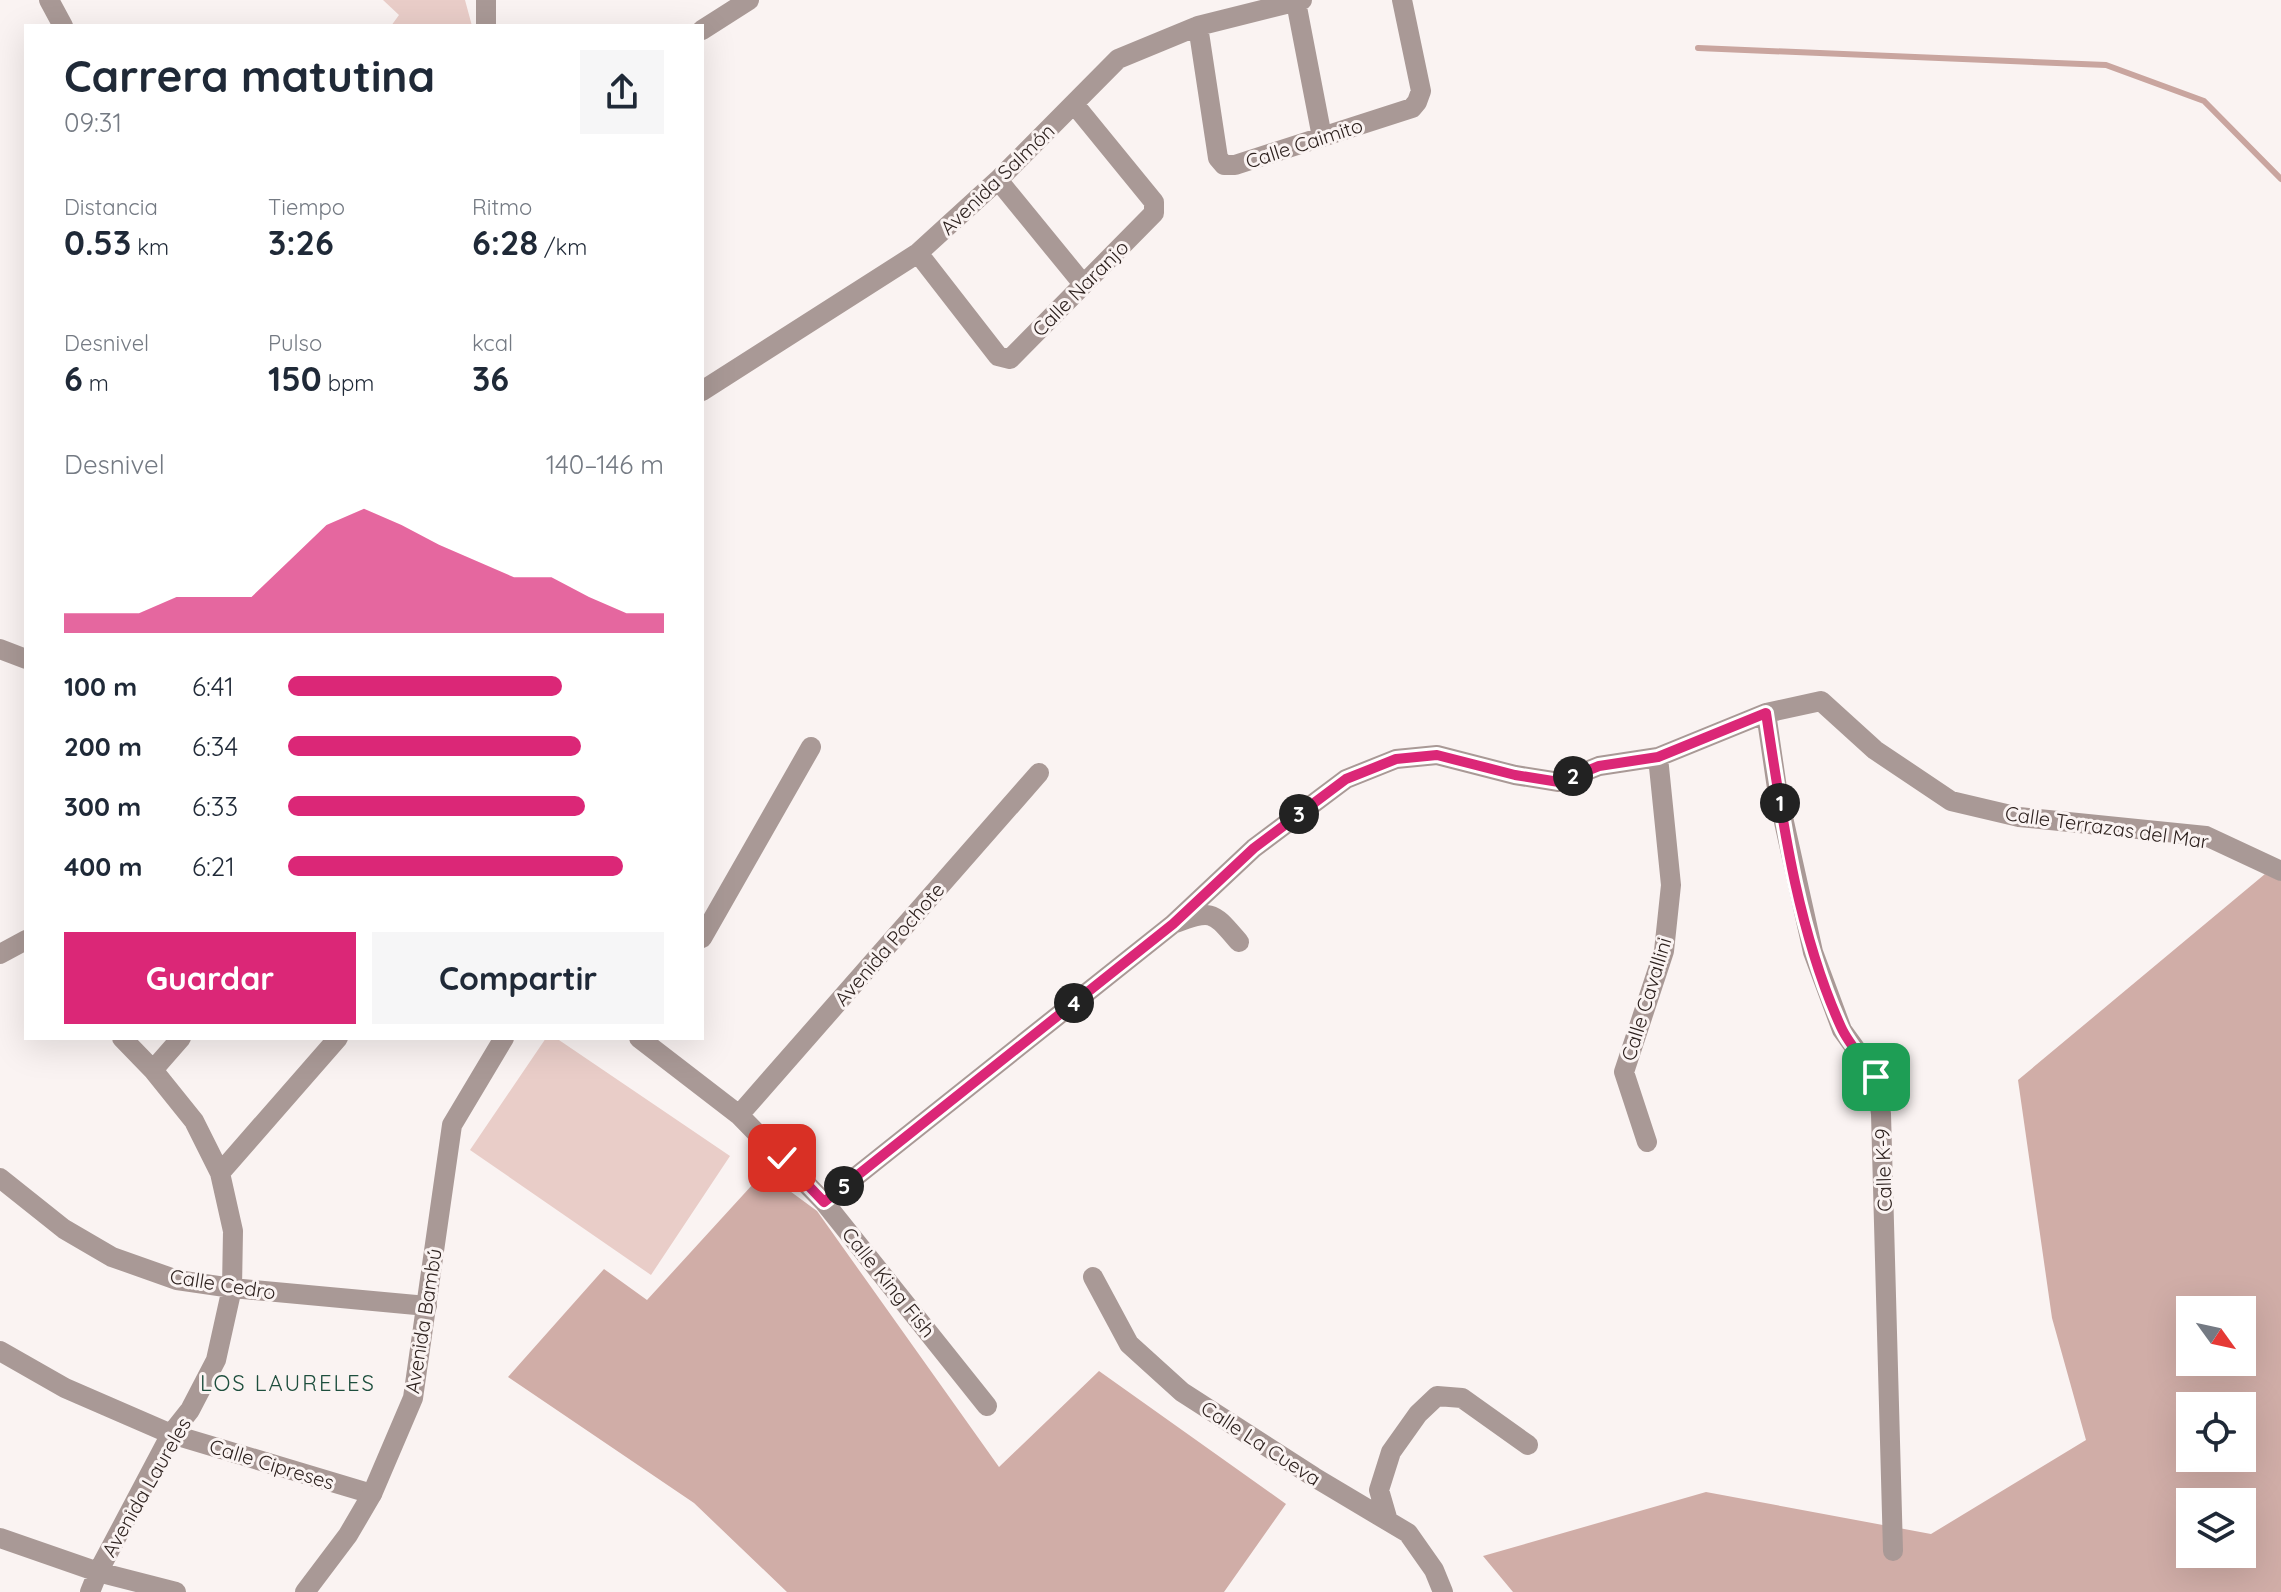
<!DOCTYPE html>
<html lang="es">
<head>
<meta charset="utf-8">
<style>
  :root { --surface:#fff; --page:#f6f6f7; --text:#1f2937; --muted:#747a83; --accent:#db2777 }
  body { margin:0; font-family:Quicksand,sans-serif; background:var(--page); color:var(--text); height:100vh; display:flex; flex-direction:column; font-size:30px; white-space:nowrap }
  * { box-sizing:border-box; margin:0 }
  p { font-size:26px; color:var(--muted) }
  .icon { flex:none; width:44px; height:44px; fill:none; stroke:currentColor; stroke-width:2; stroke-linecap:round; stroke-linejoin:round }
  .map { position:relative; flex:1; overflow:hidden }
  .panel { position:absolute; left:24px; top:24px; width:680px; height:1016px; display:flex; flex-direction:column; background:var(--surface); border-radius:0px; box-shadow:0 8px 32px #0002 }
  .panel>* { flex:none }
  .needle { width:52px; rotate:123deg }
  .fabs { position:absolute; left:2176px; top:1296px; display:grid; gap:16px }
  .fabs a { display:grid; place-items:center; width:80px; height:80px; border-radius:0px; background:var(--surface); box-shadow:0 8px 32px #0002; font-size:40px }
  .pin { position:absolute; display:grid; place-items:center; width:68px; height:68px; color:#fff; margin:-34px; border-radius:16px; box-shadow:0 4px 12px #0006 }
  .km { position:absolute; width:40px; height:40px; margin:-20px; border-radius:50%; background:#222; color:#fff; font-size:22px; line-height:40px; text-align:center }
  .round { display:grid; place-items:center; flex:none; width:84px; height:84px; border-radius:0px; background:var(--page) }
  .headline { display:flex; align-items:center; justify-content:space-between; height:136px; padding:0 40px }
  h1 { font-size:44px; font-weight:700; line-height:60px }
  .stats { display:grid; grid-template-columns:repeat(3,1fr); gap:12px; height:136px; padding:8px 40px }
  .stats div { display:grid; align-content:center }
  .stats b { font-size:34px; font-weight:700 }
  .stats small { font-size:22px; font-weight:400 }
  .stats p { font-size:22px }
  .chart { height:224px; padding:16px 40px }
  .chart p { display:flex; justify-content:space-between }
  .chart svg { width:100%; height:144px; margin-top:8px; fill:var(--accent); opacity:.7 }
  .cta { display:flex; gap:16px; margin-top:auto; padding:16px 40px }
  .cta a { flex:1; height:92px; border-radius:0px; background:var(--accent); color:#fff; font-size:32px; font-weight:700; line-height:92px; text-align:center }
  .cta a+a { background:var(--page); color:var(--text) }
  ul { padding:0 40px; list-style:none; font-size:26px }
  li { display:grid; grid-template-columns:128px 96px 1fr; align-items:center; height:60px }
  li i { height:20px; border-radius:10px; background:var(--accent) }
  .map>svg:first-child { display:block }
</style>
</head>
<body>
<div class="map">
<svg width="2281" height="1592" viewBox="0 0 2281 1592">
  <rect width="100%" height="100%" fill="#faf3f2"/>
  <path fill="#e9cdc8" d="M 383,0 L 465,0 L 472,26 L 391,26 L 399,15 Z
    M 546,1038 L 556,1038 L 730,1156 L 651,1275 L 470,1150 Z"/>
  <path fill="#d0ada7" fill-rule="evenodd" d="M 2265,874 L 2281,881 L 2281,1592 L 1513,1592 L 1483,1556 L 1706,1492 L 1931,1534 L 2086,1440 L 2052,1318 L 2018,1080 ZM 2190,1310 L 2242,1310 L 2242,1362 L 2190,1362 ZM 2190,1406 L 2242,1406 L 2242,1458 L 2190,1458 ZM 2190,1502 L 2242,1502 L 2242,1554 L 2190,1554 Z
    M 764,1172 L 817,1211 L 999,1467 L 1099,1371 L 1286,1504 L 1224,1592 L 787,1592 L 694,1503 L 508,1377 L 604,1269 L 647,1300 Z"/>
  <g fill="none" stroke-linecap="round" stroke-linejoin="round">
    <path stroke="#c9a59f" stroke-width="6" d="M 1698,48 L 2106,65 L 2204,101 L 2281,179"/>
    <path stroke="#a99996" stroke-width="20" d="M 49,0 L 63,26
      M 1296,2 L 1322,137
      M 486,26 L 486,0
      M 1198,26 L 1218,158 L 1224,165 L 1235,165 L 1412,108 L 1417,102 L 1421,91 L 1402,0
      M 702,30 L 749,0
      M 998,180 L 1083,284
      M 918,253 L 998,356 L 1010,359 L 1154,213 L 1154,202 L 1074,104
      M 702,391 L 918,253 L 998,180 L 1118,59 L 1198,26 L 1302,0
      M 1766,713 L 1778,795 L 1813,952 L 1842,1030 L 1876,1077 L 1881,1114 L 1893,1551
      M 1173,924 L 1254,848 L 1346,779 L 1396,759 L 1437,755 L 1515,775 L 1559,782 L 1599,766 L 1658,757 L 1766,713 L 1821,701 L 1875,750 L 1951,801 L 2019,817 L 2206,836 L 2281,871
      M 702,938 L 811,747
      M 0,954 L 26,940
      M 639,1038 L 739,1115 L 824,1202 L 987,1406
      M 153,1070 L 181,1038
      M 739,1115 L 1039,773
      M 1647,1142 L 1624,1072 L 1664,951 L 1671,885 L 1658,757
      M 220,1173 L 338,1038
      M 0,1178 L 64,1229 L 112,1257 L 177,1280 L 232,1288 L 427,1306
      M 824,1202 L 1173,924 C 1213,909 1212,911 1239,942
      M 1093,1277 L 1129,1344 L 1182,1392 L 1314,1477 L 1408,1533 L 1434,1570 L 1443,1592
      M 0,1351 L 65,1388 L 171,1434 L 372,1494
      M 1388,1521 L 1379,1490 L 1391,1452 L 1418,1414 L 1437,1396 L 1462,1398 L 1528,1445
      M 0,1538 L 98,1572 L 176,1592
      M 90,1592 L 98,1572 L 171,1434 L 190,1410 L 216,1360 L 232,1288 L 233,1231 L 220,1173 L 194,1121 L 153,1070 L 122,1038"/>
    <path stroke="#a99996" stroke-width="20" d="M 0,649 L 26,659
      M 305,1592 L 348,1535 L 372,1494 L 413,1398 L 452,1125 L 504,1038"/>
  </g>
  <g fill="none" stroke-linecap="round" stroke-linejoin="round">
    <defs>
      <path id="route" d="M 782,1158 L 824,1202 L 1173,924 L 1254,848 L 1346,779 L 1396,759 L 1437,755 L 1515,775 L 1559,782 L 1599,766 L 1658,757 L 1766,713 C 1782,818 1797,930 1841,1027 C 1849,1045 1865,1061 1876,1077"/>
    </defs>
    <use href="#route" stroke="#fff" stroke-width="16"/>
    <use href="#route" stroke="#db2777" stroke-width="10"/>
  </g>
  <g text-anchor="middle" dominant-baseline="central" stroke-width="6" stroke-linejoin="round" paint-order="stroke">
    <g font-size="20" fill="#2e221f" stroke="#faf3f2">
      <text transform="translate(1304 143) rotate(-18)">Calle Caimito</text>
      <text transform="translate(997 179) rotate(-44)">Avenida Salmón</text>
      <text transform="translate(1080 288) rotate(-45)">Calle Naranjo</text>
      <text transform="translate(2107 827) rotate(8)">Calle Terrazas del Mar</text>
      <text transform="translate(889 944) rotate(-49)">Avenida Pochote</text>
      <text transform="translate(1646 999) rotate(-73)">Calle Cavallini</text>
      <text transform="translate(1883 1170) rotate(-92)">Calle K-9</text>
      <text transform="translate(889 1282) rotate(51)">Calle King Fish</text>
      <text transform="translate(223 1284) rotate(9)">Calle Cedro</text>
      <text transform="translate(423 1321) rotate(-81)">Avenida Bambú</text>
      <text transform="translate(1261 1443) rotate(33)">Calle La Cueva</text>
      <text transform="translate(272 1464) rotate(17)">Calle Cipreses</text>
      <text transform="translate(146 1487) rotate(-60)">Avenida Laureles</text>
    </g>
    <g font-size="22" letter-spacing="2" fill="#1d4e3d" stroke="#faf3f2">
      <text x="288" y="1383">LOS LAURELES</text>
    </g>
  </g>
</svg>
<div class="fabs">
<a><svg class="needle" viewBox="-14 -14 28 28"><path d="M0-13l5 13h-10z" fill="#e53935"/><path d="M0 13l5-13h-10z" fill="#747a83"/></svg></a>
<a><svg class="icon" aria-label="locate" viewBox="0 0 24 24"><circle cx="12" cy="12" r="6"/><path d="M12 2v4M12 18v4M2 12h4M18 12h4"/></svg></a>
<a><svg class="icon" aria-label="layers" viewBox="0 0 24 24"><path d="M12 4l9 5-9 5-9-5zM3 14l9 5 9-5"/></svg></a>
</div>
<div class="pin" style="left:1876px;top:1077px;background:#1e9e55"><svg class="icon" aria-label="arrive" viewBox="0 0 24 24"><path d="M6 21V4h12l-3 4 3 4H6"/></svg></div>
<div class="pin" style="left:782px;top:1158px;background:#d93025"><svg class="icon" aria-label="check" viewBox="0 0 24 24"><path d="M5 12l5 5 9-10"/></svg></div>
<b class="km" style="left:1780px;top:803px">1</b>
<b class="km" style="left:1573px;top:776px">2</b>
<b class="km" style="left:1299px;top:814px">3</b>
<b class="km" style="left:1074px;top:1003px">4</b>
<b class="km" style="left:844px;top:1186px">5</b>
<section class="panel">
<div class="headline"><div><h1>Carrera matutina</h1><p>09:31</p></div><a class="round"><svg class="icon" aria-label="share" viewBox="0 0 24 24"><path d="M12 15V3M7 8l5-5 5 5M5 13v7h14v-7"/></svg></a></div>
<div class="stats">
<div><p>Distancia</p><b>0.53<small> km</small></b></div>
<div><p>Tiempo</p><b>3:26</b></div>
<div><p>Ritmo</p><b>6:28<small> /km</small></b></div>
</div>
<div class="stats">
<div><p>Desnivel</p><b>6<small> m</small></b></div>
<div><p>Pulso</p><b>150<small> bpm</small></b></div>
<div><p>kcal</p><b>36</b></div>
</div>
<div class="chart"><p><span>Desnivel</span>140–146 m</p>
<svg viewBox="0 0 160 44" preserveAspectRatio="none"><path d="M0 44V38L10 38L20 38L30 33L40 33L50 33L60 22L70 11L80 6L90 11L100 17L110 22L120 27L130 27L140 33L150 38L160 38V44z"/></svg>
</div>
<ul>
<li><b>100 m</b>6:41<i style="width:73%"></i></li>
<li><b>200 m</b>6:34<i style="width:78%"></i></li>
<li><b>300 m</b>6:33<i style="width:79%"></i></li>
<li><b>400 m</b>6:21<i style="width:89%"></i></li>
</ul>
<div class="cta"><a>Guardar</a><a>Compartir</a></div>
</section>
</div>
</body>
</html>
